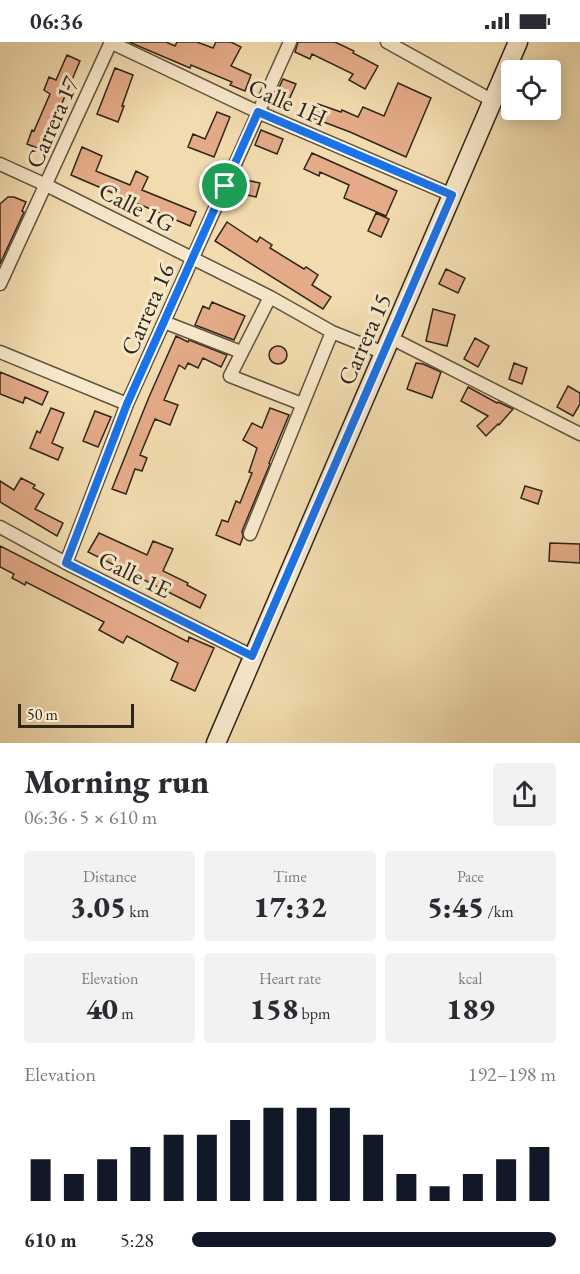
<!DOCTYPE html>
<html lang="en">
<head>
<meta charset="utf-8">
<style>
  :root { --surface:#fff; --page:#f2f2f3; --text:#2b2b33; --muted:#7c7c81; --accent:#111827 }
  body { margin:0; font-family:"EB Garamond",serif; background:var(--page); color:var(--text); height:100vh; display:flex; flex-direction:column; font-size:22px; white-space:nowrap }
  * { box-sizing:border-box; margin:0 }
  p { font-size:20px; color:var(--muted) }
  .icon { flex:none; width:33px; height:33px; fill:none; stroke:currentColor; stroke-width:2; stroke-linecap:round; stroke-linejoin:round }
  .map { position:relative; height:701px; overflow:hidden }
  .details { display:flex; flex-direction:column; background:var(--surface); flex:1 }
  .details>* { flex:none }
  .tools { position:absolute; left:501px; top:18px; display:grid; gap:12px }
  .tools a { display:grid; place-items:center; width:60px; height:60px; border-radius:6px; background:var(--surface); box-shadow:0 3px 15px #0003; font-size:30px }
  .scale { position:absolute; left:18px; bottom:15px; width:116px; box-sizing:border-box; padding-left:6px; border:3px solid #2f2519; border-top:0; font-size:16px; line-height:21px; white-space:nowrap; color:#2f2519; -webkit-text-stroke:4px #f7e8cb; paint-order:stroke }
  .pin { position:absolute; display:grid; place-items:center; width:51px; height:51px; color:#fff; margin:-26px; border:3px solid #fff; border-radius:50%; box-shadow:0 2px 6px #0007 }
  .round { display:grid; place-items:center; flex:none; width:63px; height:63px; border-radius:6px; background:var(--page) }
  .overview { display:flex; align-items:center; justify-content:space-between; height:102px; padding:0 24px }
  h1 { font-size:33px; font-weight:800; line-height:45px }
  .stats { display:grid; grid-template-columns:repeat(3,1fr); gap:9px; height:102px; padding:6px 24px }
  .stats div { display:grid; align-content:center; border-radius:6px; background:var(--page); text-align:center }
  .stats b { font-size:30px; font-weight:800 }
  .stats small { font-size:16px; font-weight:400 }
  .stats p { font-size:16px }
  .chart { height:168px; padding:12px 24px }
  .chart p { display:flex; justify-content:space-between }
  .chart svg { width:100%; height:108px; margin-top:6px; stroke:var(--accent); stroke-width:6 }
  ul { padding:0 24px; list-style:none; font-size:20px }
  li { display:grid; grid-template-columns:96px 72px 1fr; align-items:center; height:45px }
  li i { height:15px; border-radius:8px; background:var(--accent) }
  .status { display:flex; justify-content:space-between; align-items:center; height:42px; padding:0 30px; background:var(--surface); direction:ltr }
  .status svg { height:16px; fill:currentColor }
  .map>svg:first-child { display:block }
</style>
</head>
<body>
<div class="status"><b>06:36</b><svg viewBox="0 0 49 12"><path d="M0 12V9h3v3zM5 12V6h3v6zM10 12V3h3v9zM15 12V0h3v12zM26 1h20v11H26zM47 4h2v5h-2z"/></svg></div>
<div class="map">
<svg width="580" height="701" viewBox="0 0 580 701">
  <rect width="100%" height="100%" fill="#f2dcaf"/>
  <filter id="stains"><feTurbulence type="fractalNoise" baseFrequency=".00333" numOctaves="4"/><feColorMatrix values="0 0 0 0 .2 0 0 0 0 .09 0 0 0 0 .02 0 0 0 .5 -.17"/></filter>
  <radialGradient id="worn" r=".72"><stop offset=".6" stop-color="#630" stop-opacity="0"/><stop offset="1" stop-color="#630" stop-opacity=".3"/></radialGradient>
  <path fill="#e5ab89" stroke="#2f2519" stroke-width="1.5" d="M 129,0 L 166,0 L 175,4 L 177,0 L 197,0 L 213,6 L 216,0 L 231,0 L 241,5 L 231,24 L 251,33 L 245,49 L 230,43 L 232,40 L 191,23 L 190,26 Z
    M 298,0 L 335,0 L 354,9 L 353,11 L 378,24 L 365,47 L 349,38 L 353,32 L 312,12 L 310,17 L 295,10 Z
    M 67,13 L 80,19 L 42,108 L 27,102 L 32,88 L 34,89 L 50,52 L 44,48 L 49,35 L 56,38 Z
    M 115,26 L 133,33 L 122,64 L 124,64 L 118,80 L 97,72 Z
    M 283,37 L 296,42 L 285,67 L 272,61 Z
    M 398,41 L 431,56 L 406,115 L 350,90 L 313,76 L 318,62 L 341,70 L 342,68 L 358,75 L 363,65 L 384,74 Z
    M 217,70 L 230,75 L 214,115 L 188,105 L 193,92 L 205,97 Z
    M 261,88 L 283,97 L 277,112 L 255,103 Z
    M 82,105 L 102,114 L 96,129 L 130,143 L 136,129 L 148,135 L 142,148 L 196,170 L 190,184 L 71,133 Z
    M 312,111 L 397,149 L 386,174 L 344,156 L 349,143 L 320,130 L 319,134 L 304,127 Z
    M 242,137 L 260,141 L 256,155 L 238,151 Z
    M 8,155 L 14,155 L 26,160 L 22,169 L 24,170 L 0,222 L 0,162 Z
    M 376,171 L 389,177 L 381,195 L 368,189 Z
    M 227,180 L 257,200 L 260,195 L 272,203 L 270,206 L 304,227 L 306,225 L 318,233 L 312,243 L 331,255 L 323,267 L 215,199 Z
    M 446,227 L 465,236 L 458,251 L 439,242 Z
    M 212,260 L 245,274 L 234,298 L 195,283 L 203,264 L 209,267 Z
    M 433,267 L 455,273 L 447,304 L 426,299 Z
    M 176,294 L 188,300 L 189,298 L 227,313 L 221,325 L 203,316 L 198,326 L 188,321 L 185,327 L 179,323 L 164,358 L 178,363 L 170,383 L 155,377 L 140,413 L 147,416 L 142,429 L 135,427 L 126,452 L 112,447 L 149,355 Z
    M 475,296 L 489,304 L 478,325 L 464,317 Z
    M269 313a9 9 0 1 1 18 0a9 9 0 1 1-18 0Z
    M 416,321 L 423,322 L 441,330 L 432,356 L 407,347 Z
    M 514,321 L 527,326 L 522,342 L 509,337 Z
    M 0,330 L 48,350 L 42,363 L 25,355 L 23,361 L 0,352 Z
    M 568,344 L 580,351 L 580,362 L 573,374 L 557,365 Z
    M 468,345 L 497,361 L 498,360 L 513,367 L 499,383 L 498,382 L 486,394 L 477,384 L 488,374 L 461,359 Z
    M 51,366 L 64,371 L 52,401 L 63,406 L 58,418 L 30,406 L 37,389 L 40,391 Z
    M 270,366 L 289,373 L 269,421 L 270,422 L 242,489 L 243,495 L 240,503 L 216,493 L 222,478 L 228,480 L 236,459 L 240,461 L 252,431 L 249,430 L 257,406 L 243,398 L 252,381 L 262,386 Z
    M 95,369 L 111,375 L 98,405 L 83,399 Z
    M 21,436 L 35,443 L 33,446 L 44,452 L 35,467 L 63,481 L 57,494 L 0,460 L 0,439 L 14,448 Z
    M 525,444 L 542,449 L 538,462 L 521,456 Z
    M 99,491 L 147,513 L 153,499 L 173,507 L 163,529 L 188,541 L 187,543 L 206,553 L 200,566 L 88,510 Z
    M 550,501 L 580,502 L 580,521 L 549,519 Z
    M 0,504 L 188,600 L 189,595 L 214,606 L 195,649 L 171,638 L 178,621 L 127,594 L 123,601 L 99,588 L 104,580 L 26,540 L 25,543 L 12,536 L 14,532 L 0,525 Z"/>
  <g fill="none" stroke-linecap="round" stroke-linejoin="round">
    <defs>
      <path id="street" d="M 110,0 L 258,70 L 452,153
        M 387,0 L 493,59
        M 0,122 L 46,143 L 270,255 L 332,290 L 384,311
        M 0,242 L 111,0
        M 270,255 L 230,334 L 302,362
        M 164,280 L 241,310
        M 391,296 L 580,392
        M 0,310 L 127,362
        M 0,485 L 66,521 L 252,614
        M 250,492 L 332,290
        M 66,521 L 127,362 L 290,0"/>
      <path id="secondary" d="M 216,701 L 518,0"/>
    </defs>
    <use href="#street" stroke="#60533e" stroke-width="15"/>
    <use href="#secondary" stroke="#2f2519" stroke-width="21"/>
    <use href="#street" stroke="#f7e8cb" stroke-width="12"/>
    <use href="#secondary" stroke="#f7e8cb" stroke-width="18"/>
  </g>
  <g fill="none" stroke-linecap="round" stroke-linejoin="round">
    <defs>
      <path id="route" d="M 258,70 L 452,153 L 252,614 L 66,521 L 127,362 Z"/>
    </defs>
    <use href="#route" stroke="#fff" stroke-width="12"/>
    <use href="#route" stroke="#1a73e8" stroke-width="8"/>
  </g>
  <g text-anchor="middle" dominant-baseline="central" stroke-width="6" stroke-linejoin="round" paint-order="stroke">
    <g font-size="24" fill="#2f2519" stroke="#f7e8cb">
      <text transform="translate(288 60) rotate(24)">Calle 1H</text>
      <text transform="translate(52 80) rotate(-66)">Carrera 17</text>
      <text transform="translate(137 165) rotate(27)">Calle 1G</text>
      <text transform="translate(147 267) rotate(-66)">Carrera 16</text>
      <text transform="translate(364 297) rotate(-66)">Carrera 15</text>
      <text transform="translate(135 532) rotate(26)">Calle 1E</text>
    </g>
  </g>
  <rect width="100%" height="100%" filter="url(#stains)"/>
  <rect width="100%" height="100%" fill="url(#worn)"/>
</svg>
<div class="tools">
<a><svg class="icon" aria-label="locate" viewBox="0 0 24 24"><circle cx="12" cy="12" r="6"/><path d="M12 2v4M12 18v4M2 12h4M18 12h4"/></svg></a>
</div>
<div class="scale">50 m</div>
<div class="pin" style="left:225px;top:144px;background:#1e9e55"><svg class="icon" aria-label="arrive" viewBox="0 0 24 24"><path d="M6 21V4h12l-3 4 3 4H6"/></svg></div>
</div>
<section class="details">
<div class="overview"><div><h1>Morning run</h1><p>06:36 · 5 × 610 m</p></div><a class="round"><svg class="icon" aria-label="share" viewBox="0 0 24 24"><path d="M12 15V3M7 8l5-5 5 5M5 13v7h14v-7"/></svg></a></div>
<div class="stats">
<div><p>Distance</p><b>3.05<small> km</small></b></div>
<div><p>Time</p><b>17:32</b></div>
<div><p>Pace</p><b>5:45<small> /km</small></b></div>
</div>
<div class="stats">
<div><p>Elevation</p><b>40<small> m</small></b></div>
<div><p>Heart rate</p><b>158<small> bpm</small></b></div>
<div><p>kcal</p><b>189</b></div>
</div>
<div class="chart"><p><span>Elevation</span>192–198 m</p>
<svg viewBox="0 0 160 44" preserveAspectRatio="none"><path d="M5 44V27M15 44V33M25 44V27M35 44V22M45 44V17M55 44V17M65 44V11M75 44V6M85 44V6M95 44V6M105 44V17M115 44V33M125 44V38M135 44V33M145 44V27M155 44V22"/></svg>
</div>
<ul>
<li><b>610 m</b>5:28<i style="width:100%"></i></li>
</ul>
</section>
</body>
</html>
